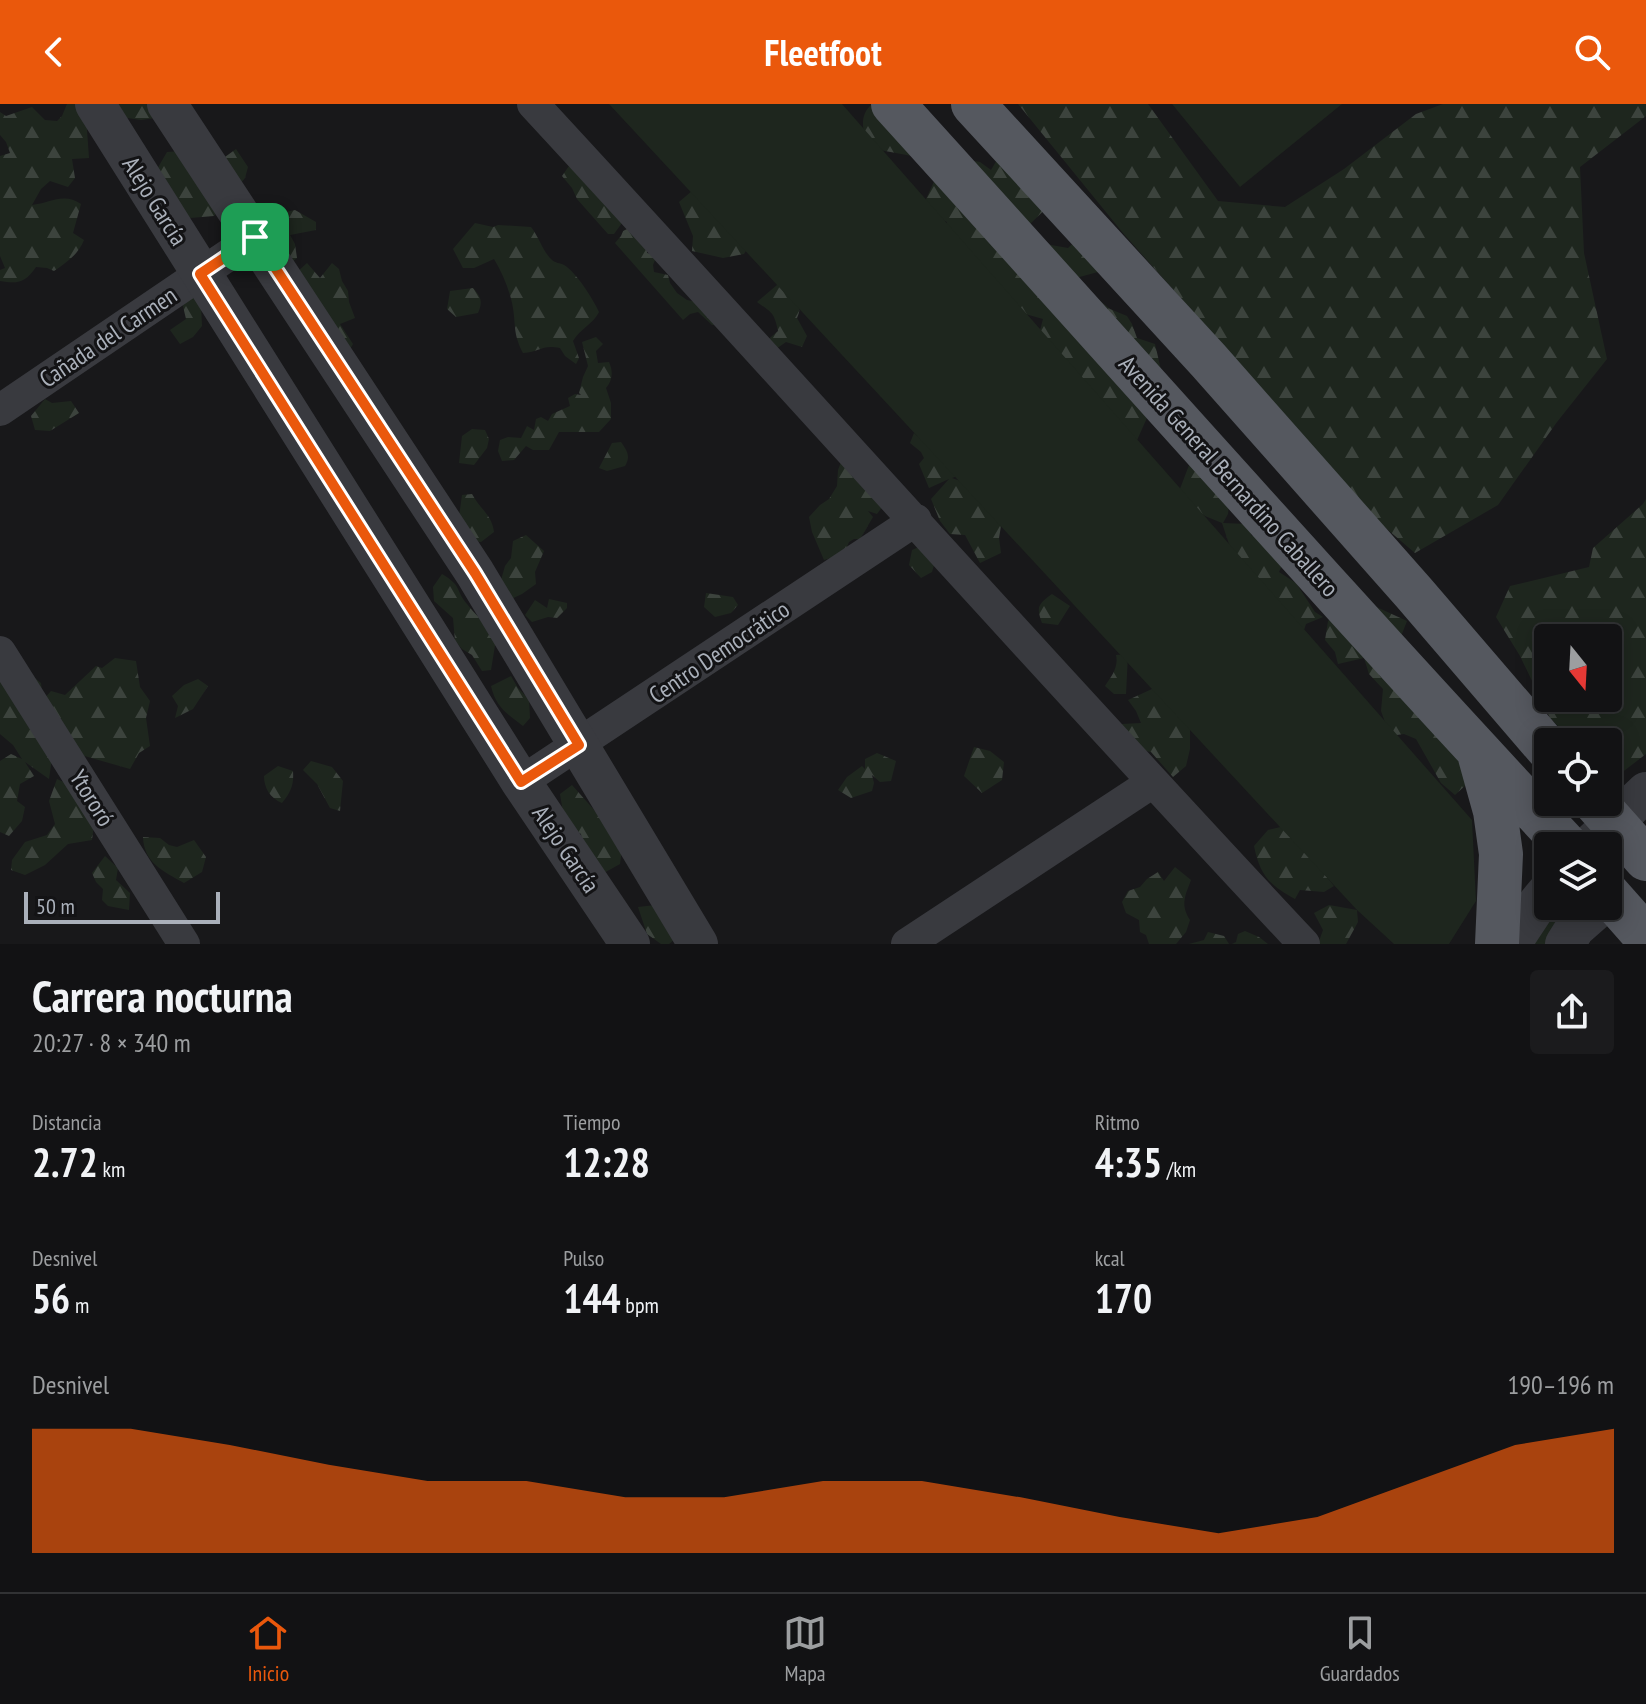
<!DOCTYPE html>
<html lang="es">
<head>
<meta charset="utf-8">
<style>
  :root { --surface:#121214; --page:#1b1b1d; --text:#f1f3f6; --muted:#9c9ea0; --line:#313234; --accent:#ea580c }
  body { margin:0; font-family:"PT Sans Narrow",sans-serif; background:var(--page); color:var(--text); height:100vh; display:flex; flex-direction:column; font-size:30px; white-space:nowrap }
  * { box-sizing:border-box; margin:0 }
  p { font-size:26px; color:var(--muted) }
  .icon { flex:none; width:44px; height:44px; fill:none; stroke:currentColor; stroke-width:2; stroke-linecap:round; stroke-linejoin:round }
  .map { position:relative; height:840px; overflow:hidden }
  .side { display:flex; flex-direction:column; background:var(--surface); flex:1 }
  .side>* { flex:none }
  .needle { width:52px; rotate:162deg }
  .buttons { position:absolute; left:1534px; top:520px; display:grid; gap:16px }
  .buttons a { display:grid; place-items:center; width:88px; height:88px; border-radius:8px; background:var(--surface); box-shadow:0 4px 20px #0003,0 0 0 2px var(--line); font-size:40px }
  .scale { position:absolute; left:24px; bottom:20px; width:196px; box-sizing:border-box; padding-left:8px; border:4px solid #aab0ba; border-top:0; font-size:22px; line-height:28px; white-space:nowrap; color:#aab0ba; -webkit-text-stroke:6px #131315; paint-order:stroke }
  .pin { position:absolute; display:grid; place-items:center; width:68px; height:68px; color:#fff; margin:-34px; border-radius:16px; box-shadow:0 4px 12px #0006 }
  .round { display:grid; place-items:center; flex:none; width:84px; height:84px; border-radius:8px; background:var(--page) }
  .headline { display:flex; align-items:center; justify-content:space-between; height:136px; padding:0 32px }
  h1 { font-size:44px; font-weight:700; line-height:60px }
  .stats { display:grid; grid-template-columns:repeat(3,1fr); gap:12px; height:136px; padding:8px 32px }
  .stats div { display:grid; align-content:center }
  .stats b { font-size:40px; font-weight:700 }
  .stats small { font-size:22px; font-weight:400 }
  .stats p { font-size:22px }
  .chart { height:224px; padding:16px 32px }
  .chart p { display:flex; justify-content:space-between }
  .chart svg { width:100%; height:144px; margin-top:8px; fill:var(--accent); opacity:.7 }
  header { display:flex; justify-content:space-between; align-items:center; height:104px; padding:0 32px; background:var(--accent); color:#fff; font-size:36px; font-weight:700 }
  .tabs { display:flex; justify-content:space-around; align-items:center; height:112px; border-top:2px solid var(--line); background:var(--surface); font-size:22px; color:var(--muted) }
  .tabs a { display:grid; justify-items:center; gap:4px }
  .tabs .selected { color:var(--accent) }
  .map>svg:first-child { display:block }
</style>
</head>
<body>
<header><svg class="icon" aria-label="back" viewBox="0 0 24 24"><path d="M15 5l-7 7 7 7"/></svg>Fleetfoot<svg class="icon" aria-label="search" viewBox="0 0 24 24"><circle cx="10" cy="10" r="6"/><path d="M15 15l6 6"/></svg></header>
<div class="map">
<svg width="1646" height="840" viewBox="0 0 1646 840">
  <defs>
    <pattern id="forest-firs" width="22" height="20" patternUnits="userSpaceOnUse" patternTransform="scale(2)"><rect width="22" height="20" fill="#1e261e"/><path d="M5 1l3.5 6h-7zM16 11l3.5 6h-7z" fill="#3c433d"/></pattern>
  </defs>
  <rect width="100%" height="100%" fill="#18181a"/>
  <path fill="url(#forest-firs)" fill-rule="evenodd" d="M 67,0 L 93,0 L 87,26 L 89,54 L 72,55 L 75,74 L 68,83 L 50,77 L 41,85 L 32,101 C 50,99 64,88 81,100 L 73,129 L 84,136 C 78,151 67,158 54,167 L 47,164 L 36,163 C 25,179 18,180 0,177 L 0,166 L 5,164 L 0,152 L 0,52 L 10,49 L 6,38 L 0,31 L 0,8 L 6,12 L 32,3 L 45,16 L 57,17 L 62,12 Z
    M 110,0 L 158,0 L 155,14 L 141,16 L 121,13 Z
    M 872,0 L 912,52 L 869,44 C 863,28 858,12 872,0 Z
    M 1018,0 L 1148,0 L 1218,97 L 1285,103 L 1344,65 L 1416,10 L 1443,0 L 1646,0 L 1646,12 L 1580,63 L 1584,149 L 1607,255 L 1557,318 L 1498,401 L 1415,449 L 1341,386 L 1249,271 L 1123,129 Z
    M 236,45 L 248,63 L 245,74 L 214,112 L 190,114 L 153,72 L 167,48 L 196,46 L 218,58 Z
    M 1001,49 L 1058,93 L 1030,120 L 1031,134 L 1051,141 L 1068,144 L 1088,125 L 1105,166 L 1065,177 L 1098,195 L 1110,205 L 1127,212 L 1132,220 L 1137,234 L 1155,240 L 1162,270 L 1162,280 L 1130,352 L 1038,234 L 1043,215 L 1022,209 L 946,130 L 947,118 L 922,104 L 936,73 L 956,54 L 980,58 L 991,66 Z
    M 569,62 L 627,112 L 614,130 L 608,130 L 577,95 L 572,84 L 562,72 Z
    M 699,81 L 761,121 L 744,150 L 723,154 L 692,147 L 693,132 L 679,98 Z
    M 295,106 L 316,118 L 316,126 L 290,131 L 295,140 L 297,154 L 283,165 L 256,126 L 267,112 Z
    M 475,119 L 493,123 L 498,121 L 531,123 C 539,133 543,148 552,156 C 555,159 560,159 564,161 C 576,168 593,195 599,208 C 593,220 580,225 573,237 L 579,254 L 576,260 L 565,252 L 560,244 C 542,240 540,248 523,249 C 513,229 516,224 513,204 C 510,187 503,170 494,155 L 474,164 L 463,164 L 453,145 Z
    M 635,121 L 648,141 L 647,149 L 657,151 L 653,161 L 654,168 L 668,171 L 670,179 L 677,189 L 687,196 L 701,199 L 723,221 L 712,221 L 698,208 L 690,210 L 683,216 L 615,139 L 621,132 L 623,127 Z
    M 307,159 L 320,174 L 332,159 L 339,165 L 342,177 L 348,187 L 349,198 L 355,214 L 340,220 L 353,240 L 346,252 L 295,170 Z
    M 788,177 C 795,189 804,200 797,214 L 807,232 L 802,243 L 786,238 L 776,245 L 765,238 L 778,227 C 774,208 772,209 757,198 L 777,181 Z
    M 473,184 C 481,193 483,197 478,209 L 456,213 L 447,205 L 450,187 Z
    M 190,189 L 201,202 L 202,222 L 193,233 L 180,240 L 170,226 L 186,215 L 182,198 Z
    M 596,233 L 603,240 L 596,247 L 598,259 L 609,258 C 613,267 613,276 606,284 L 611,299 L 611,315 L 599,328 L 559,328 L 549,346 L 533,346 L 526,342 L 514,356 L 502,357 L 498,347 L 500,336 L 508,333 L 521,334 L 527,322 L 534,326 L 536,315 L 541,313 L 548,317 L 552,310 L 570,302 L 568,294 L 575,290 L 581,291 L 579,289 L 583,273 L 588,262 L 582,238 Z
    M 45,295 L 52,299 L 71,297 L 79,309 L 50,327 L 35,326 L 31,312 Z
    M 472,325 L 485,326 L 489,335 L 487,344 L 474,361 L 459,359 L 462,332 Z
    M 914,329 L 960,371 L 952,374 L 971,381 L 1001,422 L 999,434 L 1001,449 L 980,459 L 965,431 L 950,430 L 940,417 L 931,395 L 949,375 L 929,384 L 919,360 L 924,354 L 921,348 L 910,339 Z
    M 621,338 C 627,347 631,352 625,362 L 607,367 L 599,364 L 612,339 Z
    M 843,353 L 885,399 L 877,410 L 868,407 L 873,413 L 860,435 L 854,435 L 849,438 L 844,450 L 824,456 L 812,428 L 809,413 L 820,401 L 829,395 L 837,382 L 838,366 Z
    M 1191,356 L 1230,391 L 1228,410 L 1223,419 L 1246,420 L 1252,432 L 1269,417 L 1291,441 L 1279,468 L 1296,479 L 1315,508 L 1323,513 L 1306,520 L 1298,544 L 1229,440 L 1222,419 L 1205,412 L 1178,390 Z
    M 472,390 C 480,405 492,411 494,428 L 481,438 L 462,435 L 458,420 L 462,391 Z
    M 1646,395 L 1646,650 L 1616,673 L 1608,667 L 1608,638 L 1574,638 L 1550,614 L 1520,552 L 1496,513 L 1510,482 L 1589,463 L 1593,444 L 1643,400 ZM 1548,534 L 1608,534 L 1608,594 L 1548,594 Z
    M 526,431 L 544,447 L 535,468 L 536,480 L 522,490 L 509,496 L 501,476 L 505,462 L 511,454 L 513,437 Z
    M 919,443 L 936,454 L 932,468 L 921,474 L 909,461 L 912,446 Z
    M 442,470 C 463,483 454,484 467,500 C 476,512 486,520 497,529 L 491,566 L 482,567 L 472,551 L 462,545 L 455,537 L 453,514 L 434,497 L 433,483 Z
    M 706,489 L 733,493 L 738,501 L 731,509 L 715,513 L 704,503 Z
    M 1052,490 L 1070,502 L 1058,521 L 1042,519 C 1036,503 1038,500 1052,490 Z
    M 1356,491 L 1370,500 L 1407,517 L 1396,545 L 1433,582 L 1467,680 L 1455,691 L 1441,679 L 1416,635 L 1404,630 L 1390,632 L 1381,607 L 1383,585 L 1369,570 L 1364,554 L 1338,560 L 1335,548 L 1325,536 L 1328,517 Z
    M 549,495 L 567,499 L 567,504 L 557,514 L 548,513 L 532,518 L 525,511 L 535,496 L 547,504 Z
    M 16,545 C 26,559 27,568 41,579 L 43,596 L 51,587 L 65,591 L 96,562 L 102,564 L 115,554 L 136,557 L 140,583 L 150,597 L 146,614 L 150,642 L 139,649 L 130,665 L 81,651 L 52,654 L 49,675 L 25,658 L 34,672 L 20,680 L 17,697 L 25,703 L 22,717 L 9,732 L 0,728 L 0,657 L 11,650 L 22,655 L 13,641 L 0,630 L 0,550 Z
    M 1128,550 L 1126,590 L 1114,590 L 1105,582 C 1111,573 1119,563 1116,551 Z
    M 511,572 L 518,584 L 529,595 L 530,614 L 523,622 C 506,609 496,603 491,582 Z
    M 1167,572 L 1190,620 L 1190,645 L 1186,662 L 1173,673 L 1151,648 L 1134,645 L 1122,633 L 1122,620 L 1141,619 L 1136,607 L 1128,596 L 1152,585 Z
    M 198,575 L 208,582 L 193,605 L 175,614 L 178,602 L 172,592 L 184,581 Z
    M 974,643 L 990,647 L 1004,658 L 1002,676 L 982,689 L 964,672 Z
    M 877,649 L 896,657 L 891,677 L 880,678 L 872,671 L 874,679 L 872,687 L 851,694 L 838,686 L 847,673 L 862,662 L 865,665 L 865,655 Z
    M 311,657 L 332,663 L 343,677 L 340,707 L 330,704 L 317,680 L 303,666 Z
    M 278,662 L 293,667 C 294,681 291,688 282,699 C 270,694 264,684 264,672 Z
    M 57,675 L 70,681 L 94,721 L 92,736 L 68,740 L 45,761 L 25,771 L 11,766 L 12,756 L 25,738 L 47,731 L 55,720 L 49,697 Z
    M 572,681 L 595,707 L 622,744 L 620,760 L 602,770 L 582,738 L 581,730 L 565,720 L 560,690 Z
    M 1285,722 L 1334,782 L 1324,788 L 1300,786 L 1295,795 C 1269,781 1260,771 1254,742 L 1268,726 Z
    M 143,733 L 160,734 L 169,741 L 177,743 L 194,736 L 206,753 L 202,768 L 184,779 C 163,767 144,759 143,733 Z
    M 105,752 L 118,764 L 116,776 L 130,789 L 129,806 L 108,802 L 102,796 L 103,785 L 96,778 L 92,769 Z
    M 1175,763 L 1191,776 C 1185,792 1180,801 1190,816 L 1186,828 L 1176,840 L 1149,840 L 1146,831 L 1140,828 L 1139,816 L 1126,809 L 1122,798 L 1128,787 L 1140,783 L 1147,775 L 1158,768 L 1164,777 Z
    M 656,801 L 680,831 L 669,840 L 661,840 L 647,830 L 638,803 Z
    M 1329,801 L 1357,806 L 1358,818 L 1346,840 L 1318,840 L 1323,826 L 1314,809 Z
    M 1548,802 L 1571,802 L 1552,840 L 1520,840 Z
    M 1245,827 L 1259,833 L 1268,840 L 1232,840 L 1236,838 L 1238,830 Z
    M 1208,828 L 1224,832 L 1229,840 L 1189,840 L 1204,836 Z"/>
  <path fill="#1e261e" d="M 609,0 L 842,0 L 1472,716 L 1476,797 L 1449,840 L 1394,840 L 1357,806 Z
    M 1172,0 L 1342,0 L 1240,83 Z"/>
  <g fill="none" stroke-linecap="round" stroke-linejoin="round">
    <path stroke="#393a3f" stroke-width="32" d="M 533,0 C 791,279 1044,563 1304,840
      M 0,306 L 255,133
      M 0,548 L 184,840
      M 521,678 L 916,416
      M 907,840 L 1153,678"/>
    <path stroke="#393a3f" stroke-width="40" d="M 95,0 L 521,678 L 630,840
      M 167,0 L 475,469 L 698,840
      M 1589,742 L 1646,688
      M 1511,840 L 1538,799 L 1548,787
      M 1565,840 L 1575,824 L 1600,802"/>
    <path stroke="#55585f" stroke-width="44" d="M 893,0 C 1118,248 1339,498 1567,742
      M 973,0 L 1208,256 L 1414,489 L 1548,645
      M 1480,653 L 1495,707 L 1501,750 L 1497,840
      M 1595,698 L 1646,755
      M 1608,790 L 1646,833"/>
  </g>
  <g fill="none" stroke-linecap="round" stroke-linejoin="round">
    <defs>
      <path id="route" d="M 255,133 L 475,469 L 579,641 L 521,678 L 200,170 Z"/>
    </defs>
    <use href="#route" stroke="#fff" stroke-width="16"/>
    <use href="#route" stroke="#ea580c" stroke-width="10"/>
  </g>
  <g text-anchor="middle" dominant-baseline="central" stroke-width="6" stroke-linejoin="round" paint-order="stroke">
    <g font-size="24" fill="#aab0ba" stroke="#131315">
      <text transform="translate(155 97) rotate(58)">Alejo García</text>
      <text transform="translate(108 233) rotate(-34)">Cañada del Carmen</text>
      <text transform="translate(1229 372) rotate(48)">Avenida General Bernardino Caballero</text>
      <text transform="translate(719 548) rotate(-34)">Centro Democrático</text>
      <text transform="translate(92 694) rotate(58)">Ytororó</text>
      <text transform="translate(566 745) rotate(56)">Alejo García</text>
    </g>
  </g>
</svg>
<div class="buttons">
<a><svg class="needle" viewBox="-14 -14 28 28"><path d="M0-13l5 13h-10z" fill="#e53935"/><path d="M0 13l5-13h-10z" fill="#9c9ea0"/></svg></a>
<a><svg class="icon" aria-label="locate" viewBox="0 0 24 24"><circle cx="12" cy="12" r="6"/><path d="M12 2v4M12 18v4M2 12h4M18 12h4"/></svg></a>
<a><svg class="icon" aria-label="layers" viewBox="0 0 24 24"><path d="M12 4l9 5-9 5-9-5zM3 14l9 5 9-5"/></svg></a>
</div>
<div class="scale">50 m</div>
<div class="pin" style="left:255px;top:133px;background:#1e9e55"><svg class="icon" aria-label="arrive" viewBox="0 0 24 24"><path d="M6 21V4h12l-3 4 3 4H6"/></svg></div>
</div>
<section class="side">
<div class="headline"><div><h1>Carrera nocturna</h1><p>20:27 · 8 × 340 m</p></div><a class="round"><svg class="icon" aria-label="share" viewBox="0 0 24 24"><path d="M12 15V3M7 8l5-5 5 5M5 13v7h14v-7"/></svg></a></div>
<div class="stats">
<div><p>Distancia</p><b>2.72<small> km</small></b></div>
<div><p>Tiempo</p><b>12:28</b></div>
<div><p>Ritmo</p><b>4:35<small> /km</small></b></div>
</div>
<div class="stats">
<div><p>Desnivel</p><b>56<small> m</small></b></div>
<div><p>Pulso</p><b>144<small> bpm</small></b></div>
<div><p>kcal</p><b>170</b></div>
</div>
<div class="chart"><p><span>Desnivel</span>190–196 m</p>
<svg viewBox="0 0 160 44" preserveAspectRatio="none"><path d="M0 44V6L10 6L20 11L30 17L40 22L50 22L60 27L70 27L80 22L90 22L100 27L110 33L120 38L130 33L140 22L150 11L160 6V44z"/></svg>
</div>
</section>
<nav class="tabs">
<a class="selected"><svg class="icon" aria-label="home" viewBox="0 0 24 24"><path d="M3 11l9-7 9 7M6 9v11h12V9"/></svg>Inicio</a>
<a><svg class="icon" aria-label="map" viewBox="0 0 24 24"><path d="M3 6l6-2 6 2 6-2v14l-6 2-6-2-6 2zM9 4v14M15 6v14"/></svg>Mapa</a>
<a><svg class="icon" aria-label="saved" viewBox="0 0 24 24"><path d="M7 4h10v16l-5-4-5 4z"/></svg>Guardados</a>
</nav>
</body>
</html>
